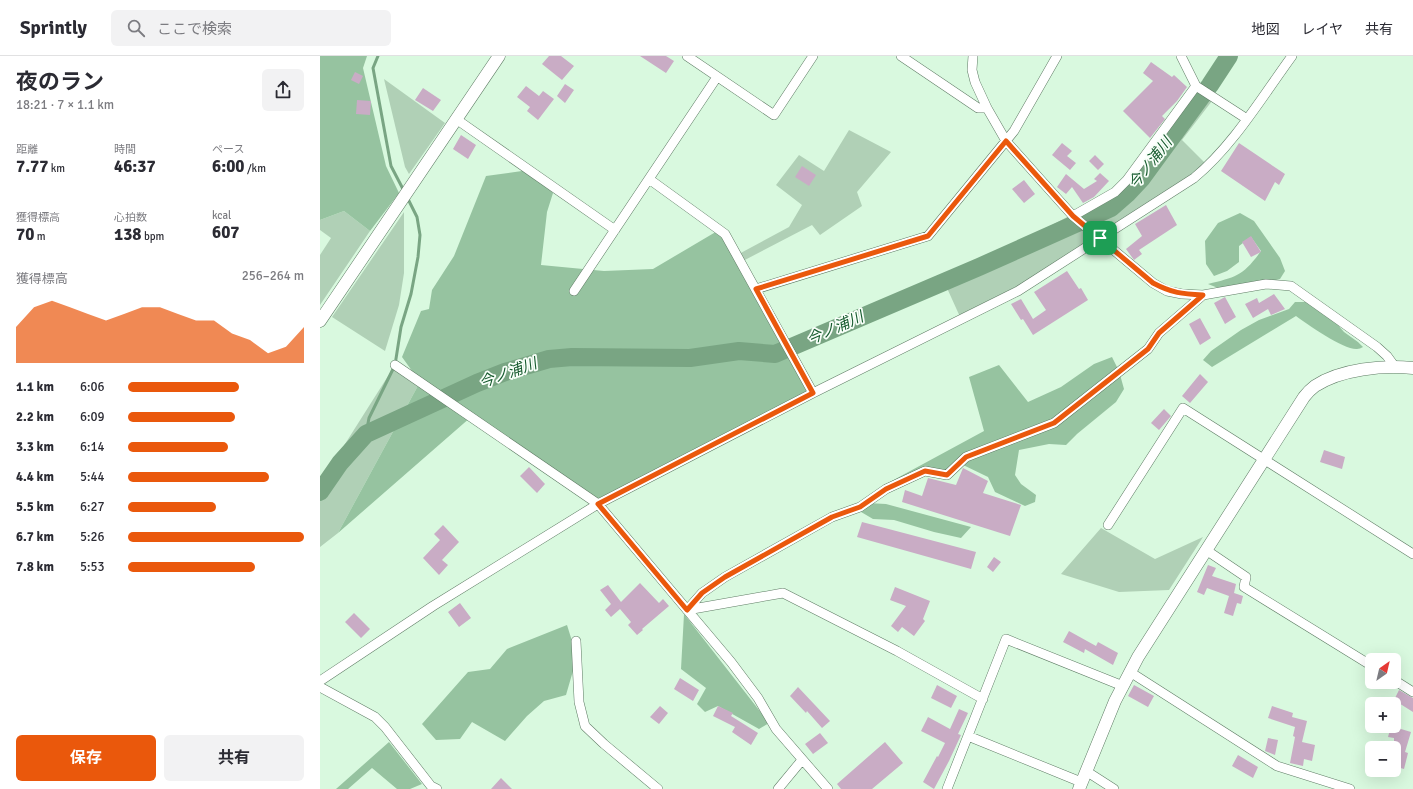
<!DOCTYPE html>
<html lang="ja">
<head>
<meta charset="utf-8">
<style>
  :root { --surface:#fff; --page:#f2f2f3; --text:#2b2b33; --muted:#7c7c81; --line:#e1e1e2; --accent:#ea580c }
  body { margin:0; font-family:Signika,"Noto Sans JP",sans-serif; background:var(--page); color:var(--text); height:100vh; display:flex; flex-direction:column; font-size:15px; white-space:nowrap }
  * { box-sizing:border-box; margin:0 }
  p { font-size:13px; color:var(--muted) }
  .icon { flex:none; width:22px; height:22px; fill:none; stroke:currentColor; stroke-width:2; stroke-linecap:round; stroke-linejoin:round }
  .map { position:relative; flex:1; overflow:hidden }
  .sheet { display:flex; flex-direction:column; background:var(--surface); width:320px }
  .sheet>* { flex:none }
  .needle { width:26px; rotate:34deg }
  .buttons { position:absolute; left:1045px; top:597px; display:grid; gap:8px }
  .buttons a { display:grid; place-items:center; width:36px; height:36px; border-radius:6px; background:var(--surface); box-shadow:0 4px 16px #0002; font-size:20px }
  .pin { position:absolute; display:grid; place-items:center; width:34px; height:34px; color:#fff; margin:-17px; border-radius:8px; box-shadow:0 2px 6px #0006 }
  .round { display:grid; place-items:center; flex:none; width:42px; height:42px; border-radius:6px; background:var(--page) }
  .headline { display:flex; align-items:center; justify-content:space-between; height:68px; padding:0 16px }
  h1 { font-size:22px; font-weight:700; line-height:30px }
  .metrics { display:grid; grid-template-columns:repeat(3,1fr); gap:6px; height:68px; padding:4px 16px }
  .metrics div { display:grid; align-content:center }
  .metrics b { font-size:17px; font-weight:700 }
  .metrics small { font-size:11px; font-weight:400 }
  .metrics p { font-size:11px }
  .chart { height:112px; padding:8px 16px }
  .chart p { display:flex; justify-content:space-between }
  .chart svg { width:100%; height:72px; margin-top:4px; fill:var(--accent); opacity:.7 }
  .cta { display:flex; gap:8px; margin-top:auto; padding:8px 16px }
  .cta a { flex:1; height:46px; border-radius:6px; background:var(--accent); color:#fff; font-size:16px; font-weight:700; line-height:46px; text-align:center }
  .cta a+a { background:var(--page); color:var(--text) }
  ul { padding:0 16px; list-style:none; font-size:13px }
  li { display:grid; grid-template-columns:64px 48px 1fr; align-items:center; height:30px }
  li i { height:10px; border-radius:5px; background:var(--accent) }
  header { display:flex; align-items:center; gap:24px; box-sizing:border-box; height:56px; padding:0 20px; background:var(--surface); border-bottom:1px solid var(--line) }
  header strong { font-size:19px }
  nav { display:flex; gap:22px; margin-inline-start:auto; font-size:14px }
  .search { width:280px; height:36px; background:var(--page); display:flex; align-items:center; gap:10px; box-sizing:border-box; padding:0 14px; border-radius:6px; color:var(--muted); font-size:15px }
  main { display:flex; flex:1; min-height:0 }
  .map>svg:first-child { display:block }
</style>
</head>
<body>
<header>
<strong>Sprintly</strong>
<div class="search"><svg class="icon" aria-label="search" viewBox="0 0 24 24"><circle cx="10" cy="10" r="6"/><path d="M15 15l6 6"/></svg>ここで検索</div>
<nav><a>地図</a><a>レイヤ</a><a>共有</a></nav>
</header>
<main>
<section class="sheet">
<div class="headline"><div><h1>夜のラン</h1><p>18:21 · 7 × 1.1 km</p></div><a class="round"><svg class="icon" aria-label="share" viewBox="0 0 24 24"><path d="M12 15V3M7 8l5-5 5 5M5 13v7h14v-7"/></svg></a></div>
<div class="metrics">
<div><p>距離</p><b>7.77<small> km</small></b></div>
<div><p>時間</p><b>46:37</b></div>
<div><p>ペース</p><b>6:00<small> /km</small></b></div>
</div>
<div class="metrics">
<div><p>獲得標高</p><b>70<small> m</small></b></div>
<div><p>心拍数</p><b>138<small> bpm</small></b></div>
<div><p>kcal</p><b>607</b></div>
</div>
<div class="chart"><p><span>獲得標高</span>256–264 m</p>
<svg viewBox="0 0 160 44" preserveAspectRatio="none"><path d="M0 44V22L10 10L20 6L30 10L40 14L50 18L60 14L70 10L80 10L90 14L100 18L110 18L120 26L130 30L140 38L150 34L160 22V44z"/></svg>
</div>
<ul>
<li><b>1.1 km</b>6:06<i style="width:63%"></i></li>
<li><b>2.2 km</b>6:09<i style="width:61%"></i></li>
<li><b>3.3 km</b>6:14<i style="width:57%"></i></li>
<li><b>4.4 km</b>5:44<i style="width:80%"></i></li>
<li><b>5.5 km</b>6:27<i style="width:50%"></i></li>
<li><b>6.7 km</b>5:26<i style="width:100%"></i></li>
<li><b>7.8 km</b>5:53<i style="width:72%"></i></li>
</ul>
<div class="cta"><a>保存</a><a>共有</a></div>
</section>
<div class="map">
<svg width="1093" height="733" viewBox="0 0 1093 733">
  <rect width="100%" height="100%" fill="#d9f9df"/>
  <path fill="#b0d0b6" d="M 64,23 L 125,67 L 89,118 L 85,111 Z
    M 876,30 L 892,45 L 862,84 L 888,110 L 718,222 L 641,263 L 622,221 L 688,192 L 795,136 Z
    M 529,74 L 571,96 L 537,136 L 542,150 L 500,179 L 492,169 L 421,206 L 417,199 L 469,171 L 482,149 L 456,129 L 479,99 L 504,115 Z
    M 24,155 L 50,175 L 0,249 L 0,199 L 11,182 L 0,174 L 0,164 Z
    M 84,156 L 84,217 L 79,249 L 65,295 L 12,261 Z
    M 75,309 L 100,326 L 18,477 L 0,491 L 0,425 L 18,399 Z
    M 781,472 L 835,503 L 883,481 L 849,534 L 799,536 L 741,518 Z"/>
  <path fill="#96c3a0" d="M 0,0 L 47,0 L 43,12 L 66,110 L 79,137 L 50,175 L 24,155 L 0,164 Z
    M 209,114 L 233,137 L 227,156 L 221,209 L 284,215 L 333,213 L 399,174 L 493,337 L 278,448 L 151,361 L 18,477 L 100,326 L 82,301 L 101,255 L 109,253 L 112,234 L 134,200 L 166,120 Z
    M 920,157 L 934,165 L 960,202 L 965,215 L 960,223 L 932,230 L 898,232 L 888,228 C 916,221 923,220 941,195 L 931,181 L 919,190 L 919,206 L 907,215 L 894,220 L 886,208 L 885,185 L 898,167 Z
    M 975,246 L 993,246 L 1006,255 L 1024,276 L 1038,286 L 1043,291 C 1041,292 1039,293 1037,293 C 1024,294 987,268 976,260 L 892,311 L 883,304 L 891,295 L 921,274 L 939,264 L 969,253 Z
    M 792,301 L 799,315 L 804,333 L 796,346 L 757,378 L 746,389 L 729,388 L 699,394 L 695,419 L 701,428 L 716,439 L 715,446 L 705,450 L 675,436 L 668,421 L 639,407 L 623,415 L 568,427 L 664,375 L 649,321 L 679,309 L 708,346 L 741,331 L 774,308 Z
    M 547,447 L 566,448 L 651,471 L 641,482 L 614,476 L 574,464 L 553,463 L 536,453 Z
    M 364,558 L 449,667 L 439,673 L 398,650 L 385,656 L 377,648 L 386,632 L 361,613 Z
    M 247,569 L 257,601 L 246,639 L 224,645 L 207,660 L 185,685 L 152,666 L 140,683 L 116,684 L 102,668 L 148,616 L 170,613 L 187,593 Z
    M 69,686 L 102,728 L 90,733 L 77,733 L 52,712 L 28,733 L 16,733 Z"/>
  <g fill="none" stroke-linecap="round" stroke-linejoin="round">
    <path stroke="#79a583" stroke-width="3" d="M 58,0 L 53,12 L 71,110 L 84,135
      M 46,378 L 49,362 L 75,309 L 81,271 L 91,238 L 98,201 L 100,179 L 97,161 L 87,141"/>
    <path stroke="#79a583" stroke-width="18" d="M 0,436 L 20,407 L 46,378 L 157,327 L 185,316 L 229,303 L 252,301 L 370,302 L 419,295 L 455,298 L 659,211 L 791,152 L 807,138 L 822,122 L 890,29 L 909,0"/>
  </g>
  <path fill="#c9acc5" d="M 229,0 L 241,0 L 254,10 L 242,24 L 222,8 Z
    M 320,0 L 346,0 L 354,5 L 346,17 Z
    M 831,6 L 852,21 L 854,19 L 867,31 L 857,45 L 842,60 L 845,63 L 830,82 L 803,55 L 833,25 L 823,17 Z
    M 35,16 L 43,20 L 39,28 L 31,24 Z
    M 245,28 L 254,34 L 245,47 L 237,40 Z
    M 206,30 L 219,40 L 223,35 L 234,43 L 218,64 L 207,55 L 210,51 L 197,41 Z
    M 103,32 L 121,44 L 113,55 L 95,44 Z
    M 37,44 L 51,45 L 50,59 L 36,58 Z
    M 141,79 L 156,89 L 148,103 L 133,93 Z
    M 742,87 L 752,95 L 747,100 L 756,107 L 750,114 L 732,99 Z
    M 919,87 L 965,118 L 959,129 L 955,126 L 945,145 L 901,115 Z
    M 775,99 L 784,108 L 778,114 L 769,105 Z
    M 482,110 L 496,119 L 489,130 L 475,121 Z
    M 780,117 L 789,125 L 774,141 L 763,147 L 752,131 L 746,138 L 737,131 L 746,118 L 764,133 L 777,125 L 774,123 Z
    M 704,124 L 715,138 L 704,147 L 692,133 Z
    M 846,149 L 857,169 L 819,194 L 822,198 L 814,204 L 806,193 L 822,180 L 815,168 Z
    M 931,180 L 941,196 L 931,201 L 922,186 Z
    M 747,215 L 759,233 L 761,232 L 768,244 L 713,279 L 703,263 L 701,264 L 691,248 L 701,243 L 713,263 L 726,254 L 714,236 Z
    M 954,238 L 965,253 L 951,259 L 948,253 L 933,262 L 925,248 L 937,242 L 939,247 Z
    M 905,241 L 916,261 L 905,268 L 894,247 Z
    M 880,262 L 891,282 L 880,289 L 869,268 Z
    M 880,318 L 888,326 L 870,347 L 862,340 Z
    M 844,353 L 851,360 L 839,374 L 831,367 Z
    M 1004,394 L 1025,401 L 1022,413 L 1000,406 Z
    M 209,411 L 225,428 L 217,437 L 200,420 Z
    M 643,412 L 668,425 L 663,437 L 701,449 L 690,480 L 582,446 L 585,434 L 602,440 L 608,422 L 636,429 Z
    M 542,466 L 656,496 L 651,513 L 537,481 Z
    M 123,469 L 139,486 L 122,504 L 128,509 L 119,519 L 103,502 L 120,484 L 114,478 Z
    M 674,501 L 681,506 L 673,516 L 667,511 Z
    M 888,509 L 896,512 L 892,520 L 916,528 L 914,537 L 923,540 L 921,548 L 917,547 L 913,560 L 904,557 L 909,540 L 887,532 L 884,539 L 877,536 Z
    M 320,527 L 339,547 L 343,543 L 349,550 L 322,573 L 323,574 L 317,579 L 308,569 L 311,566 L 300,553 L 291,561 L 285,554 L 291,548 L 280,534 L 288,529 L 301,546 Z
    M 575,531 L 610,545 L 603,563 L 605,565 L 594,580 L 582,571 L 578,576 L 571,570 L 586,550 L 570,544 Z
    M 140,547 L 151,562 L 139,571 L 128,556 Z
    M 34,557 L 50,573 L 41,582 L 25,566 Z
    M 749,575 L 776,590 L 778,586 L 798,597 L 793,609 L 765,593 L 764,597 L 743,586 Z
    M 360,622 L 379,634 L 373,645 L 354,633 Z
    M 617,629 L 637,640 L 631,652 L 611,642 Z
    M 814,629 L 834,640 L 828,651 L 808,640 Z
    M 478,631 L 510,665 L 502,672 L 487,655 L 486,657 L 470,640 Z
    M 1079,634 L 1093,642 L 1093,656 L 1074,644 Z
    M 340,650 L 348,657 L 339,668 L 330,661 Z
    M 398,650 L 413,657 L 411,660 L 438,677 L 431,689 L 412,676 L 415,671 L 393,660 Z
    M 952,650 L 973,657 L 972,661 L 987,665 L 982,686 L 995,689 L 992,705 L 984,703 L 983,710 L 970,707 L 975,681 L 973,680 L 975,671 L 948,662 Z
    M 639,653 L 648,657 L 638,678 L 641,679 L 629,705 L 614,733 L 603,726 L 617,700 L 618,701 L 625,687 L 601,675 L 608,661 L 630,673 Z
    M 1071,670 L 1091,676 L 1085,696 L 1088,697 L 1084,713 L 1074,710 L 1074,682 L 1068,681 Z
    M 500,677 L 508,687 L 493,698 L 485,688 Z
    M 948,682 L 958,684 L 955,699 L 945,695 Z
    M 565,686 L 583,707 L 552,733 L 521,733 L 517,728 Z
    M 918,699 L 938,711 L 933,722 L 912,710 Z
    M 181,722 L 192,733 L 171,733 Z"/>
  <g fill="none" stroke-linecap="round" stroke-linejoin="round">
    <defs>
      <path id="minor" d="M 367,0 L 454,59 L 493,0
        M 581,0 L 658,52 L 667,52
        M 653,0 L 652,14 L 655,26 L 667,52 L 686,85 L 753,160 L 833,227 L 847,235 L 862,238 L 883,239 L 946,228 L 971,230 L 1057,291 L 1067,300 L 1075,311
        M 861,0 L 876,30 L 927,63
        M 136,63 L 295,174
        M 329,123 L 405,178 L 493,337
        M 753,160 L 795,136 L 807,124 L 876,30
        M 436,233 L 608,180 L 694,75 L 737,0
        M 254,235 L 397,21
        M 75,309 L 278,448 L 411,606 L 438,642 L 456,673 L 508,733
        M 788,469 L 863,352 L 1093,498
        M 886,494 L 926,521 L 924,531 L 1052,610
        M 367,554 L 382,537 L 405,521 L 512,461 L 540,451 L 566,433 L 605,415 L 627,419 L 646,401 L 734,367 L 828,293 L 839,277 L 883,239
        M 367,554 L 463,537 L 577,595 L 663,643
        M 256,585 L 259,646 L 265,670 L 284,688 L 338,733
        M 810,616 L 957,710 L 1030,733
        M 1074,624 L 1093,636
        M 0,625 L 113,550 L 278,448 L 493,337 L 698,235 L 874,122 C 913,90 942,41 972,0
        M 0,631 L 55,661 L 65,671 L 111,730 L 117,733
        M 648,680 L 761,726
        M 766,715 L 794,733
        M 458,733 L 482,704
        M 627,733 L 686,583 L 803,630"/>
      <path id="tertiary" d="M 0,265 L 179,0
        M 759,733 L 795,645 L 818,601 L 984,341 C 987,337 991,333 995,330 C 1021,313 1063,309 1093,312"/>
    </defs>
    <use href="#minor" stroke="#5f7c65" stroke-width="10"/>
    <use href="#tertiary" stroke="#5f7c65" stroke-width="13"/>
    <use href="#minor" stroke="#fff" stroke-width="9"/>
    <use href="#tertiary" stroke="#fff" stroke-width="12"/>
  </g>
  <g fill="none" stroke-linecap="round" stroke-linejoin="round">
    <defs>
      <path id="route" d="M 686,85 L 753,160 L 833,227 C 852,237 862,238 883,239 L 839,277 L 828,293 L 734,367 L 646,401 L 627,419 L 605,415 L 566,433 L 540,451 L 512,461 L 405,521 L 382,537 L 367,554 L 278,448 L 493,337 L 436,233 L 608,180 Z"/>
    </defs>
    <use href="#route" stroke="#fff" stroke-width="8"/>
    <use href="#route" stroke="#ea580c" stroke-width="5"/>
  </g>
  <g text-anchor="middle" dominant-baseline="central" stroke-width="3.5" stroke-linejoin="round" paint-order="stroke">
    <g font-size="15" font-style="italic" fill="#165b2e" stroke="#f8fff9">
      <text transform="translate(830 107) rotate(-52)">今ノ浦川</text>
      <text transform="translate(515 272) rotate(-24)">今ノ浦川</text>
      <text transform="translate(188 317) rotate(-20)">今ノ浦川</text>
    </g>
  </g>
</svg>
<div class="buttons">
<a><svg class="needle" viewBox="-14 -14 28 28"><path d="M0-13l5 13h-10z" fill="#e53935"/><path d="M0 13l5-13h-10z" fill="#7c7c81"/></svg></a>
<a>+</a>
<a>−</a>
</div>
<div class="pin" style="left:780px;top:182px;background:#1e9e55"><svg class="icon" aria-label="arrive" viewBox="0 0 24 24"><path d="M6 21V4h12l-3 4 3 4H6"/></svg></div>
</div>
</main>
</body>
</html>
